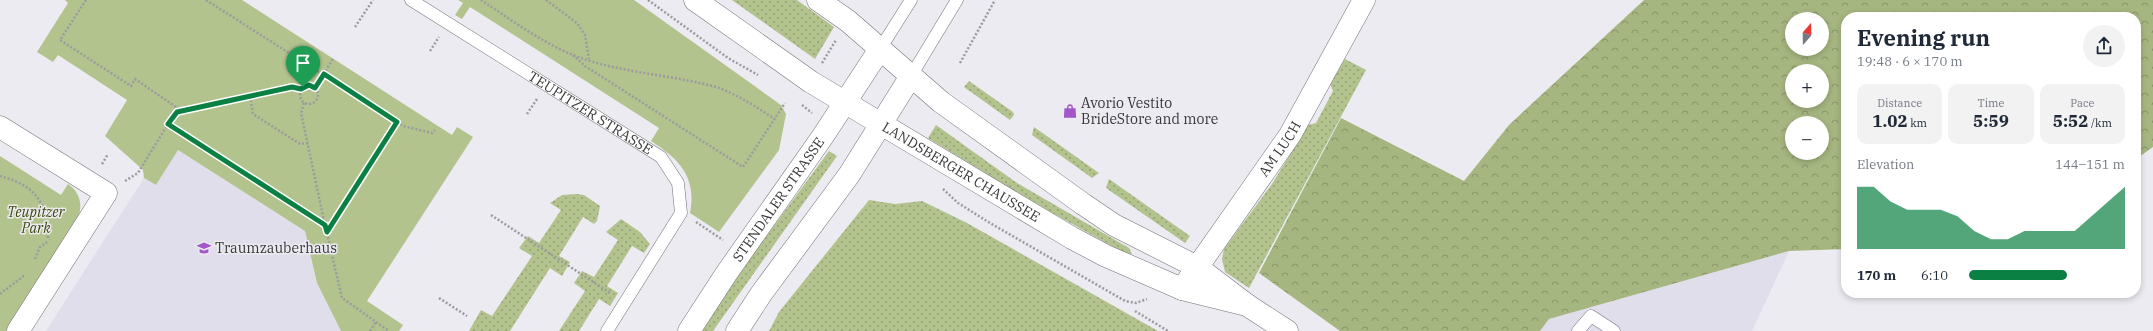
<!DOCTYPE html>
<html lang="en">
<head>
<meta charset="utf-8">
<style>
  :root { --surface:#fff; --page:#f2f2f3; --text:#1f2937; --muted:#747a83; --accent:#0b8043 }
  body { margin:0; font-family:"IBM Plex Serif",serif; background:var(--page); color:var(--text); height:100vh; display:flex; flex-direction:column; font-size:15px; white-space:nowrap }
  * { box-sizing:border-box; margin:0 }
  p { font-size:13px; color:var(--muted) }
  .icon { flex:none; width:22px; height:22px; fill:none; stroke:currentColor; stroke-width:2; stroke-linecap:round; stroke-linejoin:round }
  .map { position:relative; flex:1; overflow:hidden }
  .sheet { position:absolute; left:1841px; top:12px; width:300px; height:286px; display:flex; flex-direction:column; background:var(--surface); border-radius:16px; box-shadow:0 2px 6px #0003 }
  .sheet>* { flex:none }
  .needle { width:26px; rotate:20deg }
  .controls { position:absolute; left:1785px; top:12px; display:grid; gap:8px }
  .controls a { display:grid; place-items:center; width:44px; height:44px; border-radius:50%; background:var(--surface); box-shadow:0 2px 6px #0003; font-size:20px }
  .pin { position:absolute; display:grid; place-items:center; width:34px; height:34px; color:#fff; margin:-41px -17px; border-radius:50% 50% 50% 0; rotate:-45deg; box-shadow:0 0 4px #0007 }
  .pin .icon { rotate:45deg }
  .round { display:grid; place-items:center; flex:none; width:42px; height:42px; border-radius:21px; background:var(--page) }
  .summary { display:flex; align-items:center; justify-content:space-between; height:68px; padding:0 16px }
  h1 { font-size:22px; font-weight:700; line-height:30px }
  .metrics { display:grid; grid-template-columns:repeat(3,1fr); gap:6px; height:68px; padding:4px 16px }
  .metrics div { display:grid; align-content:center; border-radius:10px; background:var(--page); text-align:center }
  .metrics b { font-size:17px; font-weight:700 }
  .metrics small { font-size:11px; font-weight:400 }
  .metrics p { font-size:11px }
  .chart { height:112px; padding:8px 16px }
  .chart p { display:flex; justify-content:space-between }
  .chart svg { width:100%; height:72px; margin-top:4px; fill:var(--accent); opacity:.7 }
  ul { padding:0 16px; list-style:none; font-size:13px }
  li { display:grid; grid-template-columns:64px 48px 1fr; align-items:center; height:30px }
  li i { height:10px; border-radius:5px; background:var(--accent) }
  .map>svg:first-child { display:block }
</style>
</head>
<body>
<div class="map">
<svg width="2153" height="331" viewBox="0 0 2153 331">
  <defs>
    <pattern id="grass-dots" width="8" height="8" patternUnits="userSpaceOnUse"><rect width="8" height="8" fill="#b3c38e"/><path d="M2 2h.1M6 6h.1" fill="none" stroke="#939f75" stroke-width="1.8" stroke-linecap="round"/></pattern>
    <pattern id="forest-crowns" width="20" height="18" patternUnits="userSpaceOnUse"><rect width="20" height="18" fill="#a6b680"/><path d="M2 6a3 3 0 1 1 6 0M12 15a3 3 0 1 1 6 0" fill="none" stroke="#88956a"/></pattern>
  </defs>
  <rect width="100%" height="100%" fill="#ecebf1"/>
  <path fill="#e0deea" d="M 178,150 L 305,231 L 317,283 L 341,331 L 46,331 L 144,178 L 156,185 Z
    M 1789,251 L 1752,331 L 1540,331 L 1549,319 Z"/>
  <path fill="url(#grass-dots)" d="M 732,0 L 797,0 L 834,27 L 815,59 Z
    M 1345,59 L 1366,70 L 1249,288 L 1225,272 L 1222,259 L 1224,249 L 1272,184 L 1308,125 L 1316,123 L 1333,91 L 1330,84 Z
    M 969,81 L 1013,112 L 1014,115 L 1010,120 L 964,87 Z
    M 936,125 L 1017,183 L 1129,248 L 1132,254 L 1129,255 L 1121,251 L 1045,209 L 928,138 Z
    M 1034,127 L 1099,173 L 1092,178 L 1032,135 Z
    M 829,151 L 837,156 L 713,331 L 701,331 L 754,253 Z
    M 1109,179 L 1190,236 L 1185,243 L 1106,188 Z
    M 577,194 L 584,195 L 600,206 L 597,221 L 594,224 L 583,217 L 559,256 L 570,262 L 562,276 L 550,268 L 510,331 L 469,331 L 481,310 L 492,316 L 532,256 L 519,248 L 528,236 L 539,243 L 561,210 L 550,203 L 562,195 Z
    M 869,200 L 895,204 L 922,201 L 967,223 L 1158,331 L 769,331 L 779,312 Z
    M 621,219 L 640,232 L 650,244 L 644,253 L 632,246 L 607,286 L 618,293 L 610,306 L 599,299 L 579,331 L 559,331 L 585,291 L 574,283 L 582,271 L 594,277 L 618,240 L 606,232 Z"/>
  <path fill="url(#forest-crowns)" fill-rule="evenodd" d="M 1644,0 L 2153,0 L 2153,147 L 2136,159 L 2136,17 L 1846,17 L 1846,249 L 1789,251 L 1549,319 L 1540,331 L 1340,331 L 1259,273 L 1341,118 L 1464,181 L 1509,125 ZM 1792,19 L 1822,19 L 1822,49 L 1792,49 ZM 1792,71 L 1822,71 L 1822,101 L 1792,101 ZM 1792,123 L 1822,123 L 1822,153 L 1792,153 Z"/>
  <path fill="#b3c38e" d="M 65,0 L 242,0 L 452,135 L 457,127 L 473,137 L 367,301 L 403,325 L 399,331 L 341,331 L 317,283 L 305,231 L 178,150 L 156,185 L 144,178 L 143,170 L 105,136 L 127,100 L 58,55 L 53,62 L 37,52 L 68,3 Z
    M 458,0 L 634,0 L 781,105 L 786,114 L 779,150 L 719,232 L 690,213 C 697,177 679,159 651,141 L 659,128 L 470,7 L 462,19 L 455,15 L 463,3 Z
    M 0,156 L 61,195 L 68,184 C 80,192 83,205 78,218 L 6,331 L 0,331 Z"/>
  <g fill="none" stroke-linecap="round" stroke-linejoin="round">
    <defs>
      <g id="service">
        <path id="s1" d="M 411,0 L 661,157 L 678,183 L 681,213 L 607,331"/>
        <path d="M 880,49 L 911,0"/>
        <path d="M 911,76 L 957,0"/>
        <path d="M 1578,331 L 1591,316 L 1614,331"/>
      </g>
      <g id="minor">
        <path d="M 0,127 L 106,193 L 18,331"/>
        <path id="s2" d="M 1182,289 L 1290,135 L 1364,0"/>
      </g>
      <g id="secondary">
        <path id="s3" d="M 689,331 L 726,274 L 823,136 L 880,49"/>
        <path d="M 737,331 L 761,294 L 849,175 L 911,76"/>
      </g>
      <g id="primary">
        <path id="s4" d="M 695,0 L 811,82 L 1072,238 L 1106,256 L 1182,289 L 1247,305"/>
        <path d="M 818,0 L 848,21 L 941,102 L 1083,204 L 1114,225 L 1197,267 L 1247,305 L 1287,331"/>
      </g>
    </defs>
    <use href="#service" stroke="#737378" stroke-width="13"/>
    <use href="#minor" stroke="#737378" stroke-width="23"/>
    <use href="#secondary" stroke="#737378" stroke-width="23"/>
    <use href="#primary" stroke="#737378" stroke-width="23"/>
    <path stroke="#9b9b9f" stroke-width="2.5" stroke-dasharray="2 2" stroke-linecap="butt" d="M 86,0 L 60,40 L 131,86 L 135,79 L 182,111
      M 206,0 L 397,122 L 327,231
      M 481,0 C 510,19 541,42 573,55 C 618,73 669,74 716,87 C 737,94 756,107 775,119
      M 546,0 L 577,23 L 585,35 L 589,59
      M 648,0 L 728,58 L 758,75
      M 355,27 L 373,0
      M 430,51 L 439,37
      M 573,55 L 585,66 L 743,167 L 785,103
      M 822,63 L 836,40
      M 960,63 L 995,0
      M300 95a9 9 0 1 1 18 0a9 9 0 1 1-18 0Z
      M 315,88 L 333,59
      M 250,96 L 253,114 L 300,144 L 308,143
      M 304,103 L 301,113 L 325,225
      M 802,105 L 812,113
      M 527,114 L 537,99
      M 397,122 L 403,126 L 432,133 L 435,130
      M 168,124 L 177,112 L 292,87 L 301,89
      M 102,164 L 108,154
      M 0,176 C 18,181 37,189 43,209 C 46,219 45,229 49,240
      M 125,181 L 138,173 L 168,124 L 325,225 L 342,298 L 389,331
      M 943,189 L 958,203 L 990,223 L 1125,301 L 1136,303 L 1147,299
      M 491,215 L 610,293
      M 696,222 L 723,240
      M 35,259 L 40,247 L 47,242
      M 0,294 L 25,275
      M 439,298 L 467,316
      M 1135,311 L 1168,331
      M 370,331 L 376,322"/>
    <use href="#service" stroke="#fff" stroke-width="12"/>
    <use href="#minor" stroke="#fff" stroke-width="22"/>
    <use href="#secondary" stroke="#fff" stroke-width="22"/>
    <use href="#primary" stroke="#fff" stroke-width="22"/>
  </g>
  <g fill="none" stroke-linecap="round" stroke-linejoin="round">
    <defs>
      <path id="route" d="M 324,74 L 397,122 L 327,232 L 325,225 L 168,124 L 177,112 L 292,87 L 301,89 L 309,85 L 315,88 Z"/>
    </defs>
    <use href="#route" stroke="#fff" stroke-width="8"/>
    <use href="#route" stroke="#0b8043" stroke-width="5"/>
  </g>
  <defs>
    <symbol id="shop-bare" viewBox="-9 -9 18 18"><path d="M-5-2.5h2.3a2.7 3.5 0 0 1 5.4 0H5L5.5 6h-11ZM-1.5-2.5h3a1.5 2.3 0 0 0-3 0Z" fill="#a356c7" stroke="#ecebf1" stroke-width="2.5" paint-order="stroke"/></symbol>
    <symbol id="school-bare" viewBox="-9 -9 18 18"><path d="M0-5L7-2L0 1L-7-2ZM-4 1L0 2.5L4 1V4Q0 6-4 4Z" fill="#a356c7" stroke="#ecebf1" stroke-width="2.5" paint-order="stroke"/></symbol>
  </defs>
  <g fill-rule="evenodd">
    <use href="#shop-bare" x="1060" y="101" width="20" height="20"/>
    <use href="#school-bare" x="194" y="238" width="20" height="20"/>
  </g>
  <g text-anchor="middle" dominant-baseline="central" stroke-width="3" stroke-linejoin="round" paint-order="stroke">
    <g font-size="14" fill="#39393b" stroke="#ecebf1" text-anchor="start">
      <text x="1081" y="103">Avorio Vestito<tspan x="1081" dy="16">BrideStore and more</tspan></text>
      <text x="215" y="248">Traumzauberhaus</text>
    </g>
    <g font-size="14" fill="#39393b" stroke="#ecebf1">
      <text stroke="none"><textPath href="#s1" startOffset="212">TEUPITZER STRASSE</textPath></text>
      <text stroke="none"><textPath href="#s2" startOffset="171">AM LUCH</textPath></text>
      <text stroke="none"><textPath href="#s4" startOffset="317">LANDSBERGER CHAUSSEE</textPath></text>
      <text stroke="none"><textPath href="#s3" startOffset="159">STENDALER STRASSE</textPath></text>
    </g>
    <g font-size="14" font-style="italic" fill="#3b4809" stroke="#ecebf1">
      <text x="36" y="212">Teupitzer<tspan x="36" dy="16">Park</tspan></text>
    </g>
  </g>
</svg>
<div class="controls">
<a><svg class="needle" viewBox="-14 -14 28 28"><path d="M0-13l5 13h-10z" fill="#e53935"/><path d="M0 13l5-13h-10z" fill="#747a83"/></svg></a>
<a>+</a>
<a>−</a>
</div>
<div class="pin" style="left:303px;top:87px;background:#1e9e55"><svg class="icon" aria-label="arrive" viewBox="0 0 24 24"><path d="M6 21V4h12l-3 4 3 4H6"/></svg></div>
<section class="sheet">
<div class="summary"><div><h1>Evening run</h1><p>19:48 · 6 × 170 m</p></div><a class="round"><svg class="icon" aria-label="share" viewBox="0 0 24 24"><path d="M12 15V3M7 8l5-5 5 5M5 13v7h14v-7"/></svg></a></div>
<div class="metrics">
<div><p>Distance</p><b>1.02<small> km</small></b></div>
<div><p>Time</p><b>5:59</b></div>
<div><p>Pace</p><b>5:52<small> /km</small></b></div>
</div>
<div class="chart"><p><span>Elevation</span>144–151 m</p>
<svg viewBox="0 0 160 44" preserveAspectRatio="none"><path d="M0 44V6L10 6L20 15L30 20L40 20L50 20L60 24L70 33L80 38L90 38L100 33L110 33L120 33L130 33L140 24L150 15L160 6V44z"/></svg>
</div>
<ul>
<li><b>170 m</b>6:10<i style="width:63%"></i></li>
</ul>
</section>
</div>
</body>
</html>
